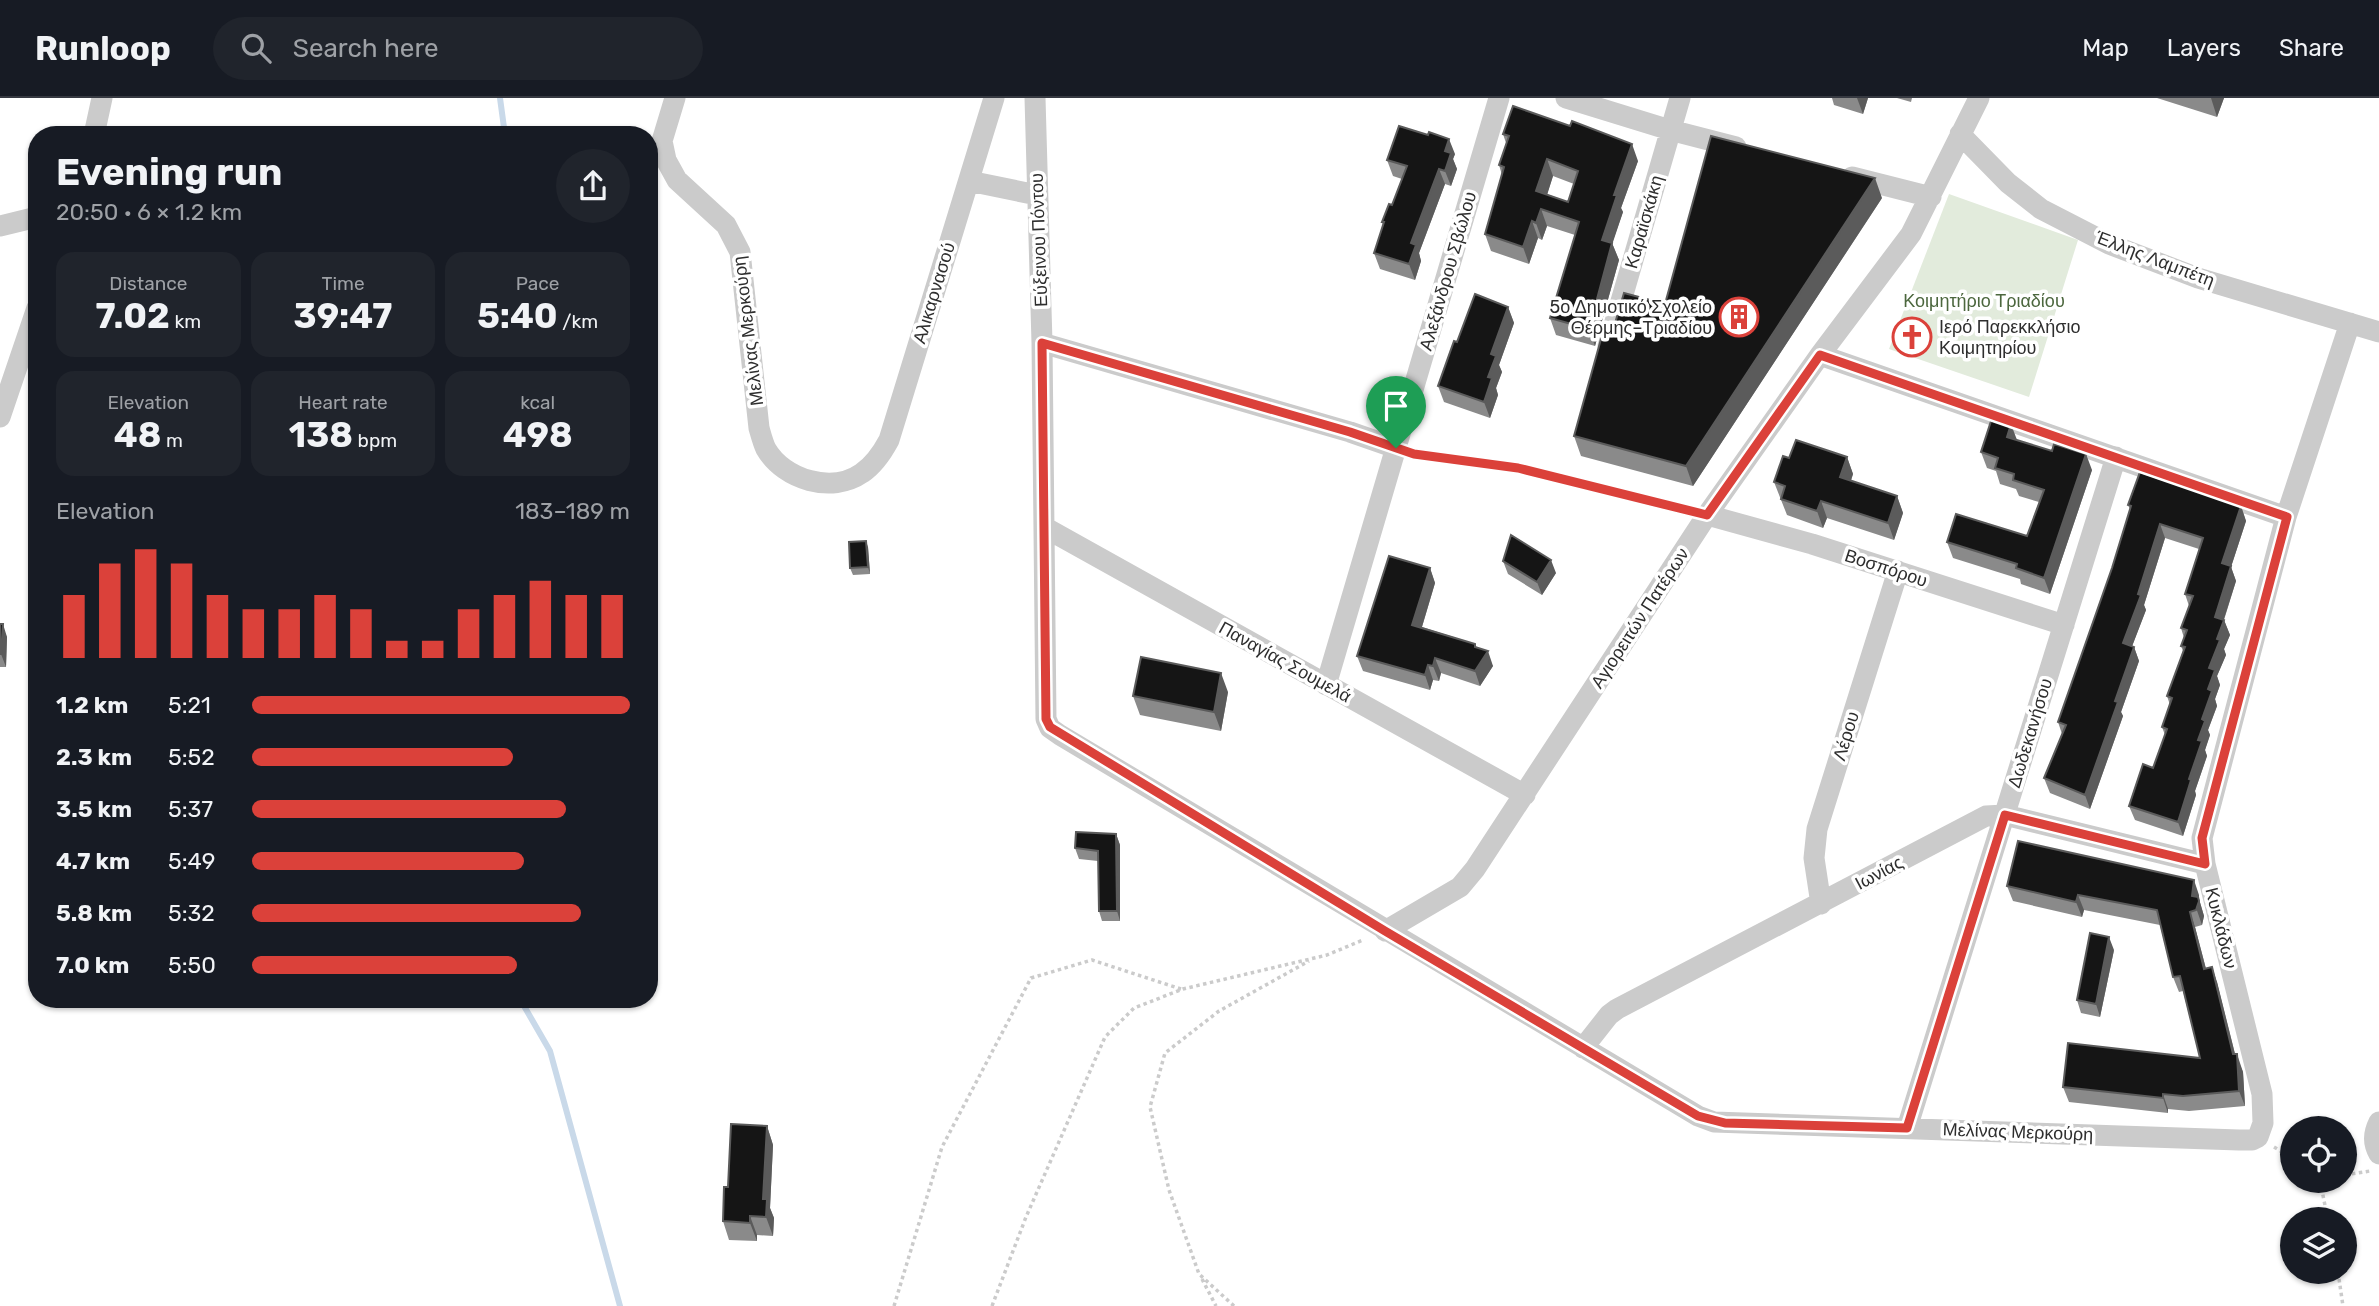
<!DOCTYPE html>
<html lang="en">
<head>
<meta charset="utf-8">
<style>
  :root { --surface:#171b24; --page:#20242c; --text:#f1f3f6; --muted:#9ea1a6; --line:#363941; --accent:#db413a }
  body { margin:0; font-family:Rubik,sans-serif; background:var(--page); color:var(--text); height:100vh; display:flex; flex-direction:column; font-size:26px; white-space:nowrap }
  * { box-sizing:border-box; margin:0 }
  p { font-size:23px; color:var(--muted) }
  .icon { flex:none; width:38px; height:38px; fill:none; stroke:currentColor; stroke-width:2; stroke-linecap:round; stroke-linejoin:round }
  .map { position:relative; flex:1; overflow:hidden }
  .drawer { position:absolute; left:28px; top:28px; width:630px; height:882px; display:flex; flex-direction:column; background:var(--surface); border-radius:28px; box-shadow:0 2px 5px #0004 }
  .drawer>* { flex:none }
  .fabs { position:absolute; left:2280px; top:1018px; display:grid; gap:14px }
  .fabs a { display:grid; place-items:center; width:77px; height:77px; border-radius:50%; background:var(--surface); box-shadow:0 2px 5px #0004; font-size:35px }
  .pin { position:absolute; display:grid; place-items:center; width:60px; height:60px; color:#fff; margin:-72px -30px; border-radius:50% 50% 50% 0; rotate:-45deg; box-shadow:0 0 7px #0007 }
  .pin .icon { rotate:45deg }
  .round { display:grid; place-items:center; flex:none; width:74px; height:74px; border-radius:37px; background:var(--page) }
  .summary { display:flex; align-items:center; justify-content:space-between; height:119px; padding:0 28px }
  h1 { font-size:38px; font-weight:700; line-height:52px }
  .stats { display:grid; grid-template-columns:repeat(3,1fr); gap:10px; height:119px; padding:7px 28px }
  .stats div { display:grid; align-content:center; border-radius:18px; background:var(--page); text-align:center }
  .stats b { font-size:35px; font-weight:700 }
  .stats small { font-size:19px; font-weight:400 }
  .stats p { font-size:19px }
  .chart { height:196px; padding:14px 28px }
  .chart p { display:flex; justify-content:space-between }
  .chart svg { width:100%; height:126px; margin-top:7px; stroke:var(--accent); stroke-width:6 }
  ul { padding:0 28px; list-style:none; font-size:23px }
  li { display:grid; grid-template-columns:112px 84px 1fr; align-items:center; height:52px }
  li i { height:18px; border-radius:9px; background:var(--accent) }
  header { display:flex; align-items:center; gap:42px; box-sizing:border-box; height:98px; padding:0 35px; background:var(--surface); border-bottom:2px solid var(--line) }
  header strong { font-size:33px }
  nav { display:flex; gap:38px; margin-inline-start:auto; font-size:24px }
  .search { width:490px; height:63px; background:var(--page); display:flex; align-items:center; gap:18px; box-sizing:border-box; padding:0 24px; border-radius:38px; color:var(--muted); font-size:26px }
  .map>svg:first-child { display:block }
</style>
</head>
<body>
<header>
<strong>Runloop</strong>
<div class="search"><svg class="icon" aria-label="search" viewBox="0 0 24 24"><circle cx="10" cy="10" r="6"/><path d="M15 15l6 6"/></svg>Search here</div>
<nav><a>Map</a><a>Layers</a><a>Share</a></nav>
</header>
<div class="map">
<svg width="2379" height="1208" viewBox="0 0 2379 1208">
  <rect width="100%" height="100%" fill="#fff"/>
  <path fill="#e2ebdc" d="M 1949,96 L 2078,142 L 2029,299 L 1889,251 Z"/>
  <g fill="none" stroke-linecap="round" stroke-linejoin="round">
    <path stroke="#c9d9e9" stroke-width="6" d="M 500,0 L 505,37
      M 520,901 L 550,953 L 620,1208"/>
    <path stroke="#cbcbcb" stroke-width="3.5" stroke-dasharray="3.5 3.5" stroke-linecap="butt" d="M 1414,357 L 1518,370 L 1687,412
      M 2274,1049 L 2292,1060
      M 2345,1077 L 2370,1073
      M 2320,1083 L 2328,1122
      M 2338,1174 L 2343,1208
      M 1202,1181 L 1216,1208
      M 894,1208 L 942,1049 L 1031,880 L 1092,862 L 1181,891
      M 992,1208 L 1026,1119 L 1105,939 L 1134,910 L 1183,891 L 1327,857 L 1363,842
      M 1234,1208 L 1199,1176 L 1169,1092 L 1150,1009 L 1165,955 L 1219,913 L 1309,863"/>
    <path stroke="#cbcbcb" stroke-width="21" d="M 675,0 L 662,43 L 666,62 L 677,82 L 726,127 L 740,154 L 759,330 C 761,337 763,345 766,351 C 784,382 832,396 862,375 C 874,367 882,355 889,342 L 994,0
      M 1035,0 L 1042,245 L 1046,621 L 1050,630 L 1060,637 L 1698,1018 L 1714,1024 L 2239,1042 L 2252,1042 L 2258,1039 L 2263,1025 L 2262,996 L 2205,766 L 2202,740 L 2286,419 L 2350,225
      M 1566,0 L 1670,32 L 1736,49
      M 1960,36 L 2008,85 L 2041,111 L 2109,146 L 2198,180 L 2379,234
      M 94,37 L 102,0
      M 1852,79 L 1931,99
      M 969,83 L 1037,97
      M 0,128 L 37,119
      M 1042,245 L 1350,334 L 1396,350
      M 1608,248 L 1680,0
      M 1820,257 L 2286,419
      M 0,319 L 37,210
      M 1707,417 L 1812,446 L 2064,527
      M 1044,429 L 1525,697
      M 1326,587 L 1499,0
      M 1821,806 L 1814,760 L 1817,731 L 1898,473
      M 1385,833 L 1460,789 L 1475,771 L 1707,417 L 1820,257 L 1911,136 L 1979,0
      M 1583,950 L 1609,917 L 1617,911 L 1986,718 L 2005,717 L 2205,766
      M 2379,1024 C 2373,1036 2373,1045 2379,1056
      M 1907,1030 L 2116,359"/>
  </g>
  <path fill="#8a8a8a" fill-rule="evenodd" d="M 1832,0 L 1868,0 L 1863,16 L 1834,7 Z
    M 1897,0 L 1912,0 L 1911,4 Z
    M 2157,0 L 2224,0 L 2217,19 Z
    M 1503,36 L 1638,63 L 1621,110 L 1623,114 L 1612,145 L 1619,162 L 1595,248 L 1556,237 L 1550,220 L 1575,137 L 1547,128 L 1542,142 L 1538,140 L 1529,166 L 1491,153 L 1485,136 L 1502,77 L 1499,67 L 1506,45 ZM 1553,78 L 1574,86 L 1568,104 L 1547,96 Z
    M 1455,56 L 1453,61 L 1457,71 L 1451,88 L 1445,86 L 1419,155 L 1421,163 L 1415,182 L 1380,171 L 1374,155 L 1383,127 L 1382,124 L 1392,107 L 1402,81 L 1393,78 L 1387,62 Z
    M 1882,100 L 1693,388 L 1581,358 L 1574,338 L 1609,238 L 1665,206 Z
    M 1508,209 L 1514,225 L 1499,267 L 1502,274 L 1496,290 L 1498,297 L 1490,320 L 1444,304 L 1438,288 L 1457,244 Z
    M 2017,342 L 2092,372 L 2050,496 L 2021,486 L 2020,481 L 1953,460 L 1947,444 L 2027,438 L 2039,404 L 2019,398 L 2016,391 L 2000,386 L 1996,373 L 1987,370 L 1981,354 Z
    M 1847,359 L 1853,376 L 1851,383 L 1897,398 L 1903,415 L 1894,442 L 1827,420 L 1823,430 L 1787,417 L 1774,384 L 1789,360 Z
    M 2128,407 L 2241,408 L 2246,423 L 2231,469 L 2236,483 L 2224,522 L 2230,537 L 2224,551 L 2226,557 L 2217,578 L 2220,587 L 2215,601 L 2217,608 L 2208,632 L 2210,637 L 2205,652 L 2207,658 L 2195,693 L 2196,697 L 2183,738 L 2135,722 L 2129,708 L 2153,670 L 2165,637 L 2162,629 L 2170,607 L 2167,598 L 2183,553 L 2181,548 L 2184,540 L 2181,530 L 2189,508 L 2185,496 L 2199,451 L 2165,440 L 2144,507 L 2146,512 L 2132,548 L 2134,549 L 2139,563 L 2121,614 L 2123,618 L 2090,711 L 2050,695 L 2044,680 L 2062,636 L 2058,624 L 2112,470 L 2130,411 Z
    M 868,449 L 870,476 L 853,477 L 850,470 Z
    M 1503,463 L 1556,475 L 1542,497 L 1508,476 Z
    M 1430,470 L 1435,485 L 1422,529 L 1475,546 L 1477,550 L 1493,568 L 1480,588 L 1441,575 L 1439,583 L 1433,582 L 1430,592 L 1363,573 L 1357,558 Z
    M 0,526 L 7,539 L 6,569 L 0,569 Z
    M 1228,594 L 1221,633 L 1140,617 L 1133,598 Z
    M 1116,736 L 1120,747 L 1120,823 L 1102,823 L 1099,813 L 1098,763 L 1079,761 L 1075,750 Z
    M 2007,788 L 2199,797 L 2199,801 L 2204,818 L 2202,827 L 2195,829 L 2206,871 L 2217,884 L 2235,956 L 2243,974 L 2245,1008 L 2189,1013 L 2168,1011 L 2168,1015 L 2069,1004 L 2063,989 L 2200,960 L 2183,893 L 2179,894 L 2173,879 L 2160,827 L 2084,812 L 2082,819 L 2013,803 Z
    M 2114,852 L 2100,919 L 2081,915 L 2077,902 Z
    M 767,1028 L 773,1047 L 770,1110 L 774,1120 L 773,1138 L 757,1137 L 757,1143 L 729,1142 L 723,1123 L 728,1089 Z"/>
  <path fill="#5b5b5b" d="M 1857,0 L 1868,0 L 1863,16 Z
    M 2211,0 L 2224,0 L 2217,19 Z
    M 1449,41 L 1455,56 L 1453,61 L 1457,71 L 1451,88 L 1445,73 L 1445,53 Z
    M 1632,46 L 1638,63 L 1621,110 L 1623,114 L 1608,159 L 1602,142 L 1614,97 Z
    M 1547,61 L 1553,78 L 1543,110 L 1536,93 Z
    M 1439,71 L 1445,86 L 1419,155 L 1421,163 L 1415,182 L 1409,166 L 1411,145 Z
    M 1875,80 L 1882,100 L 1693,388 L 1686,368 Z
    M 1541,111 L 1547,128 L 1542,142 L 1536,125 Z
    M 1532,123 L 1538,140 L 1529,166 L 1523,149 Z
    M 1612,145 L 1619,162 L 1595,248 L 1589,231 Z
    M 1508,209 L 1514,225 L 1499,267 L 1502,274 L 1496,290 L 1498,297 L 1490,320 L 1484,304 L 1491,256 Z
    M 2011,326 L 2017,342 L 2007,339 Z
    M 2086,356 L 2092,372 L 2050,496 L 2044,480 Z
    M 1847,359 L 1853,376 L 1846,396 L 1840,379 Z
    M 1897,398 L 1903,415 L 1894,442 L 1888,425 Z
    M 1821,403 L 1827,420 L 1823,430 L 1817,413 Z
    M 2241,408 L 2246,423 L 2231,469 L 2236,483 L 2222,527 L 2224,522 L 2230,537 L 2224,551 L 2226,557 L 2217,578 L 2220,587 L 2215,601 L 2217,608 L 2208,632 L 2210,637 L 2205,652 L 2207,658 L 2195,693 L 2196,697 L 2183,738 L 2178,724 L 2198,642 L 2208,591 L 2209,570 L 2217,541 L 2215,519 L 2222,465 Z
    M 2160,426 L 2165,440 L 2144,507 L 2146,512 L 2128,559 L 2123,545 Z
    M 866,443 L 868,449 L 870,476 L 868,469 Z
    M 1551,462 L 1556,475 L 1542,497 L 1537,484 Z
    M 1430,470 L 1435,485 L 1418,542 L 1412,527 Z
    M 3,526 L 7,539 L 6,569 L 1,556 Z
    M 2134,549 L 2139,563 L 2121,614 L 2123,618 L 2090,711 L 2085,697 L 2115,603 Z
    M 1488,553 L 1493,568 L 1480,588 L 1475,573 Z
    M 1435,560 L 1441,575 L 1439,583 L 1433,568 Z
    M 1428,567 L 1433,582 L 1430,592 L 1425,577 Z
    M 1221,575 L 1228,594 L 1221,633 L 1214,614 Z
    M 1116,736 L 1120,747 L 1120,823 L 1117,813 Z
    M 2194,782 L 2199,797 L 2199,801 L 2204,818 L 2202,827 L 2192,798 Z
    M 2078,797 L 2084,812 L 2082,819 L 2076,804 Z
    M 2190,814 L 2195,829 L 2210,886 L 2204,871 Z
    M 2109,839 L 2114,852 L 2100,919 L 2096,906 Z
    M 2212,869 L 2217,884 L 2238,968 L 2237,956 L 2243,974 L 2245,1008 L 2239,993 L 2233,956 Z
    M 2163,996 L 2168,1011 L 2168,1015 L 2163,1000 Z
    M 767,1028 L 773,1047 L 770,1110 L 774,1120 L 773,1138 L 766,1119 L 763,1101 Z
    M 750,1118 L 757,1137 L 757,1143 L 750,1125 Z"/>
  <path fill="#151515" stroke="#5b5b5b" stroke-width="2" fill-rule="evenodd" d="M 1513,8 L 1570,28 L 1572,23 L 1632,46 L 1614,97 L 1617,97 L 1602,142 L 1612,145 L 1589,231 L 1550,220 L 1579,124 L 1541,111 L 1536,125 L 1532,123 L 1523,149 L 1485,136 L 1504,69 L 1499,67 L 1509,38 L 1503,36 ZM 1547,61 L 1578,73 L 1568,104 L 1536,93 Z
    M 1399,28 L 1428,37 L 1429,34 L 1449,41 L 1445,53 L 1451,55 L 1445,73 L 1439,71 L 1411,145 L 1416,147 L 1409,166 L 1374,155 L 1384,124 L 1382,124 L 1389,106 L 1392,107 L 1407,68 L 1387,62 Z
    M 1711,38 L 1875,80 L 1686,368 L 1574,338 L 1601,241 L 1609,238 L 1613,232 L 1624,195 L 1665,206 Z
    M 1475,196 L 1508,209 L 1491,256 L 1496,258 L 1488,279 L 1492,280 L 1484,304 L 1438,288 L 1454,243 L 1457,244 Z
    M 1992,320 L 2011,326 L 2007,339 L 2052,353 L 2054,346 L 2086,356 L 2044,480 L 2016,470 L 2017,466 L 1947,444 L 1956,416 L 2027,438 L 2044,392 L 2013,382 L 2014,376 L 1995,370 L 1998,360 L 1981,354 Z
    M 1796,342 L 1847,359 L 1840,379 L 1897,398 L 1888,425 L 1821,403 L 1817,413 L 1781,401 L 1785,388 L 1774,384 L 1783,358 L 1789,360 Z
    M 2140,374 L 2241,408 L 2222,465 L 2231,468 L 2215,519 L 2224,522 L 2217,541 L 2220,542 L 2209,570 L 2215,572 L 2208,591 L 2212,593 L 2202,621 L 2205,623 L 2198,642 L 2202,643 L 2189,681 L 2191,682 L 2178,724 L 2129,708 L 2143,666 L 2153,670 L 2167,631 L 2162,629 L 2172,600 L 2167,598 L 2185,549 L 2181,548 L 2187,532 L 2181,530 L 2193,498 L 2185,496 L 2203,440 L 2160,426 L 2138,496 L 2141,497 L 2123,545 L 2134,549 L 2115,603 L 2118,604 L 2085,697 L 2044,680 L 2066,627 L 2058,624 L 2112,470 L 2131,408 L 2128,407 Z
    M 1511,437 L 1551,462 L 1537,484 L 1503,463 Z
    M 866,443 L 868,469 L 850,470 L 849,444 Z
    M 1389,458 L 1430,470 L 1412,527 L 1475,546 L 1475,549 L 1488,553 L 1475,573 L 1435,560 L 1433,568 L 1428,567 L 1425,577 L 1357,558 Z
    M 0,526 L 3,526 L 1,556 L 0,556 Z
    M 1141,559 L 1221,575 L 1214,614 L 1133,598 Z
    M 1076,734 L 1116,736 L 1117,813 L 1099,813 L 1098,753 L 1075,750 Z
    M 2018,743 L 2194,782 L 2192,798 L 2198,799 L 2199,803 L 2196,812 L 2190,814 L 2204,871 L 2212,869 L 2233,956 L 2237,956 L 2239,993 L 2183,998 L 2163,996 L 2163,1000 L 2063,989 L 2068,945 L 2200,960 L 2180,878 L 2173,879 L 2157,812 L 2078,797 L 2076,804 L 2007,788 Z
    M 2090,835 L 2109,839 L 2096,906 L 2077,902 Z
    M 731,1026 L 767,1028 L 763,1101 L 767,1101 L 766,1119 L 750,1118 L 750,1125 L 723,1123 L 724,1089 L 728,1089 Z"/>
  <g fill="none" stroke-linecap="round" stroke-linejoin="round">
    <defs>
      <path id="route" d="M 1042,245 L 1350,334 L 1414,356 L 1518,370 L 1707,417 L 1820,257 L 2287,419 L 2202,740 L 2205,766 L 2005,717 L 1907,1030 L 1725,1025 L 1698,1018 L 1385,833 L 1050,629 L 1046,621 Z"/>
    </defs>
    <use href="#route" stroke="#fff" stroke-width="14"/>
    <use href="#route" stroke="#db413a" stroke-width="9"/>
  </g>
  <defs>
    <symbol id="building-ring" viewBox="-11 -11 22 22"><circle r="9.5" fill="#fff" stroke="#db413a" stroke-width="1.5"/><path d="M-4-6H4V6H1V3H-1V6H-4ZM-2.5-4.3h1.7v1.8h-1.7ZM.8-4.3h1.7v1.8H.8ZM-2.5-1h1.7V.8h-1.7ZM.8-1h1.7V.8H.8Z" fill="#db413a"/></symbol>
    <symbol id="church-ring" viewBox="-11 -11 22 22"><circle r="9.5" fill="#fff" stroke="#db413a" stroke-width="1.5"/><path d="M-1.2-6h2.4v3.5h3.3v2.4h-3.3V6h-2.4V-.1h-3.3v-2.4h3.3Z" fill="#db413a"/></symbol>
  </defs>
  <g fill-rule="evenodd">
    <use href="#building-ring" x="1717" y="197" width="44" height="44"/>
    <use href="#church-ring" x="1890" y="217" width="44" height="44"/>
  </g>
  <g text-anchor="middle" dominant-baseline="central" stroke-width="7" stroke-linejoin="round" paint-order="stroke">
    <g font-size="18" fill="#2e2e2e" stroke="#fff">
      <text transform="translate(1644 124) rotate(-74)">Καραϊσκάκη</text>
      <text transform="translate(1039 142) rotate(-92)">Εύξεινου Πόντου</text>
      <text transform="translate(2155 161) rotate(21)">Έλλης Λαμπέτη</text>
      <text transform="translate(1448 173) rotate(-74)">Αλεξάνδρου Σβώλου</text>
      <text transform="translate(934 195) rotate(-73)">Αλικαρνασού</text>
      <text transform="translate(748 233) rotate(-97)">Μελίνας Μερκούρη</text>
      <text transform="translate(1886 470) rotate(18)">Βοσπόρου</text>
      <text transform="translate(1640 520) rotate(-57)">Αγιορειτών Πατέρων</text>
      <text transform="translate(1285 564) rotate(29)">Παναγίας Σουμελά</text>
      <text transform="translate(2030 635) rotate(-73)">Δωδεκανήσου</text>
      <text transform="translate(1846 638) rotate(-73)">Λέρου</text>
      <text transform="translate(1879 775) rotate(-28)">Ιωνίας</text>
      <text transform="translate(2221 830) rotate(76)">Κυκλάδων</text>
      <text transform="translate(2018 1034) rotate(2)">Μελίνας Μερκούρη</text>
    </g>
    <g font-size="18" fill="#4c673e" stroke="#fff">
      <text x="1984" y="203">Κοιμητήριο Τριαδίου</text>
    </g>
    <g font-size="18" fill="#2e2e2e" stroke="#fff" text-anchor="end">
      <text x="1712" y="209">5ο Δημοτικό Σχολείο<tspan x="1712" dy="21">Θέρμης–Τριαδίου</tspan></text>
      <text x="1939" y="229" text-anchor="start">Ιερό Παρεκκλήσιο<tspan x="1939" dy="21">Κοιμητηρίου</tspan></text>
    </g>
  </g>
</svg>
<div class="fabs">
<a><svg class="icon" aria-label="locate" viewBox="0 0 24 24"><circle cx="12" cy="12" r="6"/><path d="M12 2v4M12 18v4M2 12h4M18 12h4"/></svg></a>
<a><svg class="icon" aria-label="layers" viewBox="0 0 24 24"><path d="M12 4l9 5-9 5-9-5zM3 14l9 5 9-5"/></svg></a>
</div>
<div class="pin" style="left:1396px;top:350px;background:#1e9e55"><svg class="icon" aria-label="arrive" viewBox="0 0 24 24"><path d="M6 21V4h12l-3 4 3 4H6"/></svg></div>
<section class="drawer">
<div class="summary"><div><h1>Evening run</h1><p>20:50 · 6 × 1.2 km</p></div><a class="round"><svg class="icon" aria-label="share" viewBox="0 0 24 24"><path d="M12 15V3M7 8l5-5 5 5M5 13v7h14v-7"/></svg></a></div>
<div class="stats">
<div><p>Distance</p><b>7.02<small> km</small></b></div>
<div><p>Time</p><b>39:47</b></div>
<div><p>Pace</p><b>5:40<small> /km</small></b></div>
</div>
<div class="stats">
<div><p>Elevation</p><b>48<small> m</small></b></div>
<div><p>Heart rate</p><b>138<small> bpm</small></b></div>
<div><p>kcal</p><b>498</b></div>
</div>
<div class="chart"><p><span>Elevation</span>183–189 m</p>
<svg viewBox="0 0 160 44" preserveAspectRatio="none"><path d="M5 44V22M15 44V11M25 44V6M35 44V11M45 44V22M55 44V27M65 44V27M75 44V22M85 44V27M95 44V38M105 44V38M115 44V27M125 44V22M135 44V17M145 44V22M155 44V22"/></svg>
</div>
<ul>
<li><b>1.2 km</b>5:21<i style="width:100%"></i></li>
<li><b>2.3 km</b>5:52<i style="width:69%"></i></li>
<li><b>3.5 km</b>5:37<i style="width:83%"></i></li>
<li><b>4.7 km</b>5:49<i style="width:72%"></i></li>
<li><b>5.8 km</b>5:32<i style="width:87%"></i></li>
<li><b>7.0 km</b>5:50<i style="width:70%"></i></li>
</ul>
</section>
</div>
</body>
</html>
